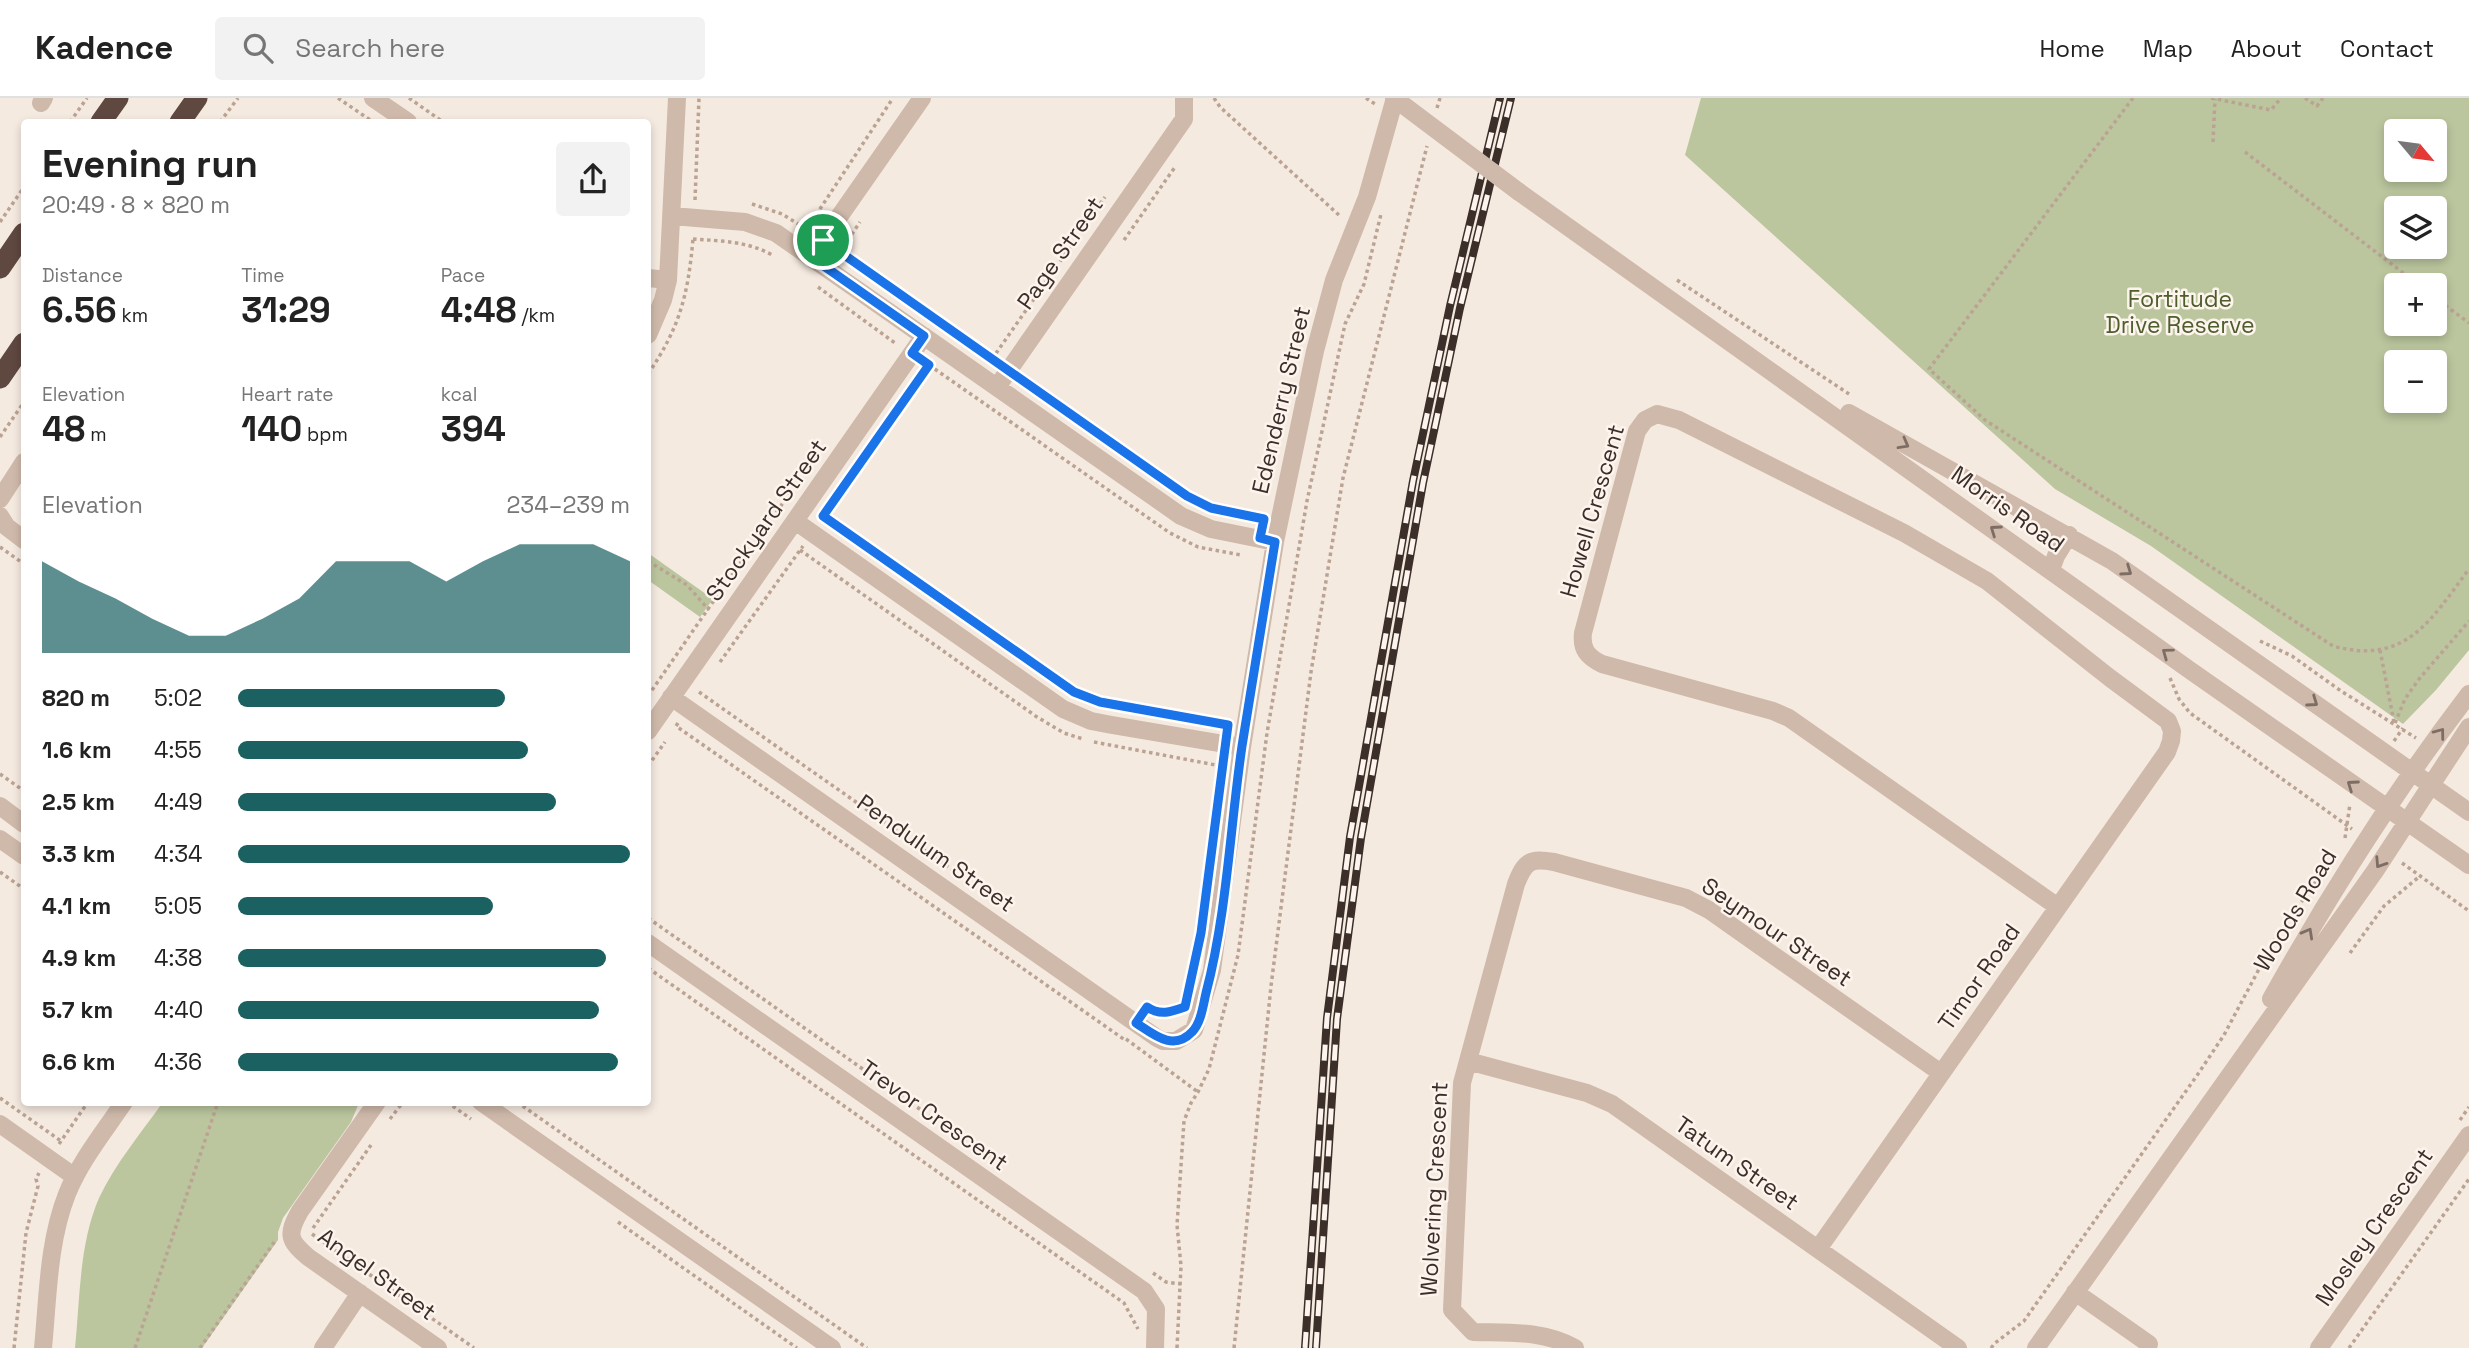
<!DOCTYPE html>
<html lang="en">
<head>
<meta charset="utf-8">
<style>
  :root { --surface:#fff; --page:#f2f2f2; --text:#222; --muted:#767676; --line:#e0e0e0; --accent:#1b6162 }
  body { margin:0; font-family:"Space Grotesk",sans-serif; background:var(--page); color:var(--text); height:100vh; display:flex; flex-direction:column; font-size:26px; white-space:nowrap }
  * { box-sizing:border-box; margin:0 }
  p { font-size:23px; color:var(--muted) }
  .icon { flex:none; width:38px; height:38px; fill:none; stroke:currentColor; stroke-width:2; stroke-linecap:round; stroke-linejoin:round }
  .map { position:relative; flex:1; overflow:hidden }
  .sheet { position:absolute; left:21px; top:21px; width:630px; height:987px; display:flex; flex-direction:column; background:var(--surface); border-radius:7px; box-shadow:0 4px 10px #0003 }
  .sheet>* { flex:none }
  .needle { width:46px; rotate:119deg }
  .controls { position:absolute; left:2384px; top:21px; display:grid; gap:14px }
  .controls a { display:grid; place-items:center; width:63px; height:63px; border-radius:7px; background:var(--surface); box-shadow:0 4px 10px #0003; font-size:35px }
  .pin { position:absolute; display:grid; place-items:center; width:60px; height:60px; color:#fff; margin:-30px; border:4px solid #fff; border-radius:50%; box-shadow:0 2px 7px #0007 }
  .round { display:grid; place-items:center; flex:none; width:74px; height:74px; border-radius:7px; background:var(--page) }
  .summary { display:flex; align-items:center; justify-content:space-between; height:119px; padding:0 21px }
  h1 { font-size:38px; font-weight:800; line-height:52px }
  .figures { display:grid; grid-template-columns:repeat(3,1fr); gap:10px; height:119px; padding:7px 21px }
  .figures div { display:grid; align-content:center }
  .figures b { font-size:35px; font-weight:800 }
  .figures small { font-size:19px; font-weight:400 }
  .figures p { font-size:19px }
  .chart { height:196px; padding:14px 21px }
  .chart p { display:flex; justify-content:space-between }
  .chart svg { width:100%; height:126px; margin-top:7px; fill:var(--accent); opacity:.7 }
  ul { padding:0 21px; list-style:none; font-size:23px }
  li { display:grid; grid-template-columns:112px 84px 1fr; align-items:center; height:52px }
  li i { height:18px; border-radius:9px; background:var(--accent) }
  header { display:flex; align-items:center; gap:42px; box-sizing:border-box; height:98px; padding:0 35px; background:var(--surface); border-bottom:2px solid var(--line) }
  header strong { font-size:33px }
  nav { display:flex; gap:38px; margin-inline-start:auto; font-size:24px }
  .search { width:490px; height:63px; background:var(--page); display:flex; align-items:center; gap:18px; box-sizing:border-box; padding:0 24px; border-radius:7px; color:var(--muted); font-size:26px }
  .map>svg:first-child { display:block }
</style>
</head>
<body>
<header>
<strong>Kadence</strong>
<div class="search"><svg class="icon" aria-label="search" viewBox="0 0 24 24"><circle cx="10" cy="10" r="6"/><path d="M15 15l6 6"/></svg>Search here</div>
<nav><a>Home</a><a>Map</a><a>About</a><a>Contact</a></nav>
</header>
<div class="map">
<svg width="2469" height="1250" viewBox="0 0 2469 1250">
  <rect width="100%" height="100%" fill="#f5eae0"/>
  <path fill="#bbc69e" fill-rule="evenodd" d="M 1701,0 L 2469,0 L 2469,552 L 2436,592 L 2403,626 L 2151,448 L 2055,391 L 1685,57 ZM 2396,33 L 2434,33 L 2434,72 L 2396,72 ZM 2396,110 L 2434,110 L 2434,149 L 2396,149 ZM 2396,187 L 2434,187 L 2434,226 L 2396,226 ZM 2396,264 L 2434,264 L 2434,303 L 2396,303 Z
    M 648,455 L 713,501 L 700,519 L 648,482 Z
    M 163,1004 L 359,1005 L 351,1024 L 283,1120 L 278,1134 L 278,1142 L 202,1250 L 75,1250 C 80,1201 79,1146 99,1100 C 115,1066 141,1035 163,1004 Z"/>
  <g fill="none" stroke-linecap="round" stroke-linejoin="round">
    <path stroke="#bba394" stroke-width="3.5" stroke-dasharray="3.5 3.5" stroke-linecap="butt" d="M 338,0 L 373,24
      M 409,0 L 443,24
      M 1214,0 L 1220,9 L 1340,118
      M 1366,0 L 1375,6
      M 2133,0 L 1929,271 L 1985,322 L 2333,548 C 2406,568 2431,522 2469,471
      M 2211,0 L 2271,12 L 2281,0
      M 2305,0 L 2317,8 L 2323,0
      M 1437,10 L 1440,0
      M 70,24 L 87,0
      M 220,24 L 238,0
      M 2213,44 L 2215,1
      M 2245,54 L 2419,187
      M 695,102 L 699,0
      M 752,106 L 782,116 L 808,132
      M 816,117 L 893,0
      M 0,124 L 24,89
      M 693,141 C 722,143 748,143 774,158
      M 1124,142 L 1175,69
      M 838,152 L 994,263
      M 840,154 L 860,124
      M 1677,182 L 1849,296
      M 818,189 L 895,245
      M 2434,199 L 2469,225
      M 992,261 L 1105,99
      M 929,267 L 1170,435 L 1198,449 L 1241,457
      M 648,276 C 680,229 688,197 693,141
      M 0,339 L 24,304
      M 1212,410 L 1263,420
      M 823,418 L 861,445
      M 821,421 L 929,267 L 926,265
      M 0,449 L 24,466
      M 800,452 L 1037,619 L 1064,635 L 1083,641
      M 648,463 L 687,487 L 708,511 L 790,395
      M 2260,543 L 2292,558 L 2341,593 L 2416,640
      M 2380,552 L 2394,624
      M 720,564 L 803,448
      M 2170,580 L 2179,601 L 2190,615 L 2352,731
      M 1065,589 L 1100,604 L 1127,609
      M 699,594 L 953,772
      M 648,598 L 708,511
      M 678,625 L 676,628 L 1125,942
      M 2395,625 L 2405,601 L 2419,581 L 2469,523
      M 2394,643 L 2403,630
      M 1094,644 L 1221,668
      M 648,668 L 665,644
      M 0,676 L 24,693
      M 2345,740 L 2350,706
      M 2402,765 L 2469,813
      M 0,774 L 24,791
      M 648,820 L 995,1064
      M 2350,855 L 2384,808 L 2420,778
      M 648,870 L 1124,1205 L 1138,1231
      M 1151,912 L 1167,916 L 1183,910
      M 1126,941 L 1198,994
      M 0,1000 L 61,1043
      M 447,1004 L 471,1021
      M 517,1004 L 867,1250
      M 390,1021 L 403,1004
      M 2460,1022 L 2469,1009
      M 59,1046 L 88,1004
      M 618,1124 L 797,1250
      M 313,1130 L 371,1047
      M 312,1136 L 474,1250
      M 1153,1175 L 1166,1184 L 1181,1186
      M 14,1250 L 26,1135 L 38,1088 L 36,1081 L 39,1075
      M 135,1250 L 218,1004
      M 200,1250 L 275,1143
      M 1177,1250 L 1181,1168 L 1177,1127 L 1184,1023 L 1191,1005 L 1198,994 L 1209,971 L 1238,857 L 1267,635 L 1307,403 L 1345,226 L 1364,186 L 1381,116
      M 1234,1250 L 1271,888 L 1311,574 L 1343,380 L 1427,48
      M 1991,1250 L 1995,1245 L 2024,1223 L 2198,976 L 2224,937 L 2275,841 L 2320,778
      M 2349,1250 L 2469,1081"/>
    <path stroke="#cfb9aa" stroke-width="18" d="M 373,0 L 408,24
      M 41,5 L 44,0
      M 1519,94 L 2191,573 L 2469,767
      M 672,118 L 745,124 L 776,135 L 1181,418 L 1211,431 L 1275,444
      M 811,159 L 922,0
      M 648,180 L 668,182
      M 648,237 L 663,202 L 668,182 L 677,0
      M 997,289 L 1184,21 L 1184,0
      M 1849,315 L 2112,463 L 2469,714
      M 0,401 L 24,364
      M 0,418 L 7,429 L 24,442
      M 795,423 L 1063,611 L 1091,623 L 1112,627 L 1242,649
      M 2051,472 L 2056,458 L 2069,437
      M 671,599 L 1157,940 L 1163,943 L 1176,943 L 1194,932 L 1212,872 L 1242,649 L 1275,444 L 1315,253 L 1334,182 L 1367,99 L 1395,0
      M 648,633 L 924,238
      M 0,708 L 24,726
      M 0,741 L 24,758
      M 648,845 L 1144,1193 L 1156,1211 L 1155,1250
      M 2271,901 C 2330,795 2395,693 2469,596
      M 1468,963 L 1587,995 L 1612,1006 L 1958,1250
      M 377,1004 L 300,1113 C 287,1136 288,1142 308,1159 L 438,1250
      M 481,1004 L 832,1250
      M 0,1026 L 75,1079
      M 1818,1151 L 2167,654 L 2171,643 L 2172,633 L 2168,623 L 2110,580 L 1987,483 L 1904,435 L 1679,322 L 1657,316 L 1645,322 L 1637,333 L 1583,535 C 1581,552 1588,559 1602,566 L 1773,613 L 1789,620 L 2058,809
      M 2075,1194 L 2149,1246
      M 43,1250 C 48,1199 48,1144 67,1096 C 80,1063 104,1034 124,1004
      M 323,1250 L 360,1195
      M 1575,1250 C 1544,1232 1508,1235 1473,1234 L 1452,1212 L 1462,985 L 1516,786 C 1525,763 1530,760 1554,764 L 1686,800 L 1709,812 L 1941,975
      M 2036,1250 L 2375,773 L 2469,629
      M 2319,1250 L 2469,1037"/>
    <path stroke="#5e4840" stroke-width="21" d="M 101,24 L 118,0
      M 180,24 L 197,0
      M 0,170 L 24,135
      M 0,280 L 24,245"/>
    <defs>
      <path id="rail" d="M 1305,1250 L 1327,920 L 1350,739 L 1413,383 L 1450,208 L 1500,0
        M 1316,1250 L 1337,921 L 1361,740 L 1423,385 L 1460,210 L 1511,0"/>
    </defs>
    <use href="#rail" stroke="#3c2f2a" stroke-width="8"/>
    <use href="#rail" stroke="#fcf4ed" stroke-width="5" stroke-dasharray="16" stroke-linecap="butt"/>
    <path stroke="#cfb9aa" stroke-width="18" d="M 1394,0 L 1519,94"/>
  </g>
  <defs><path id="oneway-chevron" d="M-2-3.5L2.5 0L-2 3.5" fill="none" stroke-width="1.6" stroke-linecap="round" stroke-linejoin="round" transform="scale(1.75)"/></defs>
  <g stroke="#7e6d64">
    <use href="#oneway-chevron" transform="translate(1904 346) rotate(29)"/>
    <use href="#oneway-chevron" transform="translate(1995 432) rotate(-145)"/>
    <use href="#oneway-chevron" transform="translate(2127 473) rotate(35)"/>
    <use href="#oneway-chevron" transform="translate(2167 555) rotate(-144)"/>
    <use href="#oneway-chevron" transform="translate(2313 604) rotate(35)"/>
    <use href="#oneway-chevron" transform="translate(2440 635) rotate(-53)"/>
    <use href="#oneway-chevron" transform="translate(2352 687) rotate(-145)"/>
    <use href="#oneway-chevron" transform="translate(2380 765) rotate(123)"/>
    <use href="#oneway-chevron" transform="translate(2308 835) rotate(-61)"/>
  </g>
  <g fill="none" stroke-linecap="round" stroke-linejoin="round">
    <defs>
      <path id="route" d="M 823,142 L 1187,398 L 1211,410 L 1264,421 L 1260,440 L 1275,444 C 1264,512 1253,580 1242,648 C 1230,730 1227,815 1206,895 C 1203,908 1201,925 1192,934 C 1173,954 1153,936 1136,925 L 1147,909 C 1160,918 1171,914 1185,909 L 1201,835 L 1228,627 L 1100,604 L 1074,594 L 823,418 L 929,267 L 912,255 L 924,238 L 811,159 Z"/>
    </defs>
    <use href="#route" stroke="#fff" stroke-width="14"/>
    <use href="#route" stroke="#1a73e8" stroke-width="9"/>
  </g>
  <g text-anchor="middle" dominant-baseline="central" stroke-width="5" stroke-linejoin="round" paint-order="stroke">
    <g font-size="23" fill="#3c2f2a" stroke="#fcf4ed">
      <text transform="translate(1060 155) rotate(-55)">Page Street</text>
      <text transform="translate(1281 302) rotate(-77)">Edenderry Street</text>
      <text transform="translate(2008 411) rotate(35)">Morris Road</text>
      <text transform="translate(1592 413) rotate(-74)">Howell Crescent</text>
      <text transform="translate(766 422) rotate(-55)">Stockyard Street</text>
      <text transform="translate(936 755) rotate(35)">Pendulum Street</text>
      <text transform="translate(2295 812) rotate(-59)">Woods Road</text>
      <text transform="translate(1777 834) rotate(34)">Seymour Street</text>
      <text transform="translate(1979 879) rotate(-55)">Timor Road</text>
      <text transform="translate(934 1017) rotate(35)">Trevor Crescent</text>
      <text transform="translate(1737 1065) rotate(35)">Tatum Street</text>
      <text transform="translate(1434 1091) rotate(-87)">Wolvering Crescent</text>
      <text transform="translate(2374 1129) rotate(-55)">Mosley Crescent</text>
      <text transform="translate(377 1176) rotate(36)">Angel Street</text>
    </g>
    <g font-size="23" fill="#4d5d2b" stroke="#fcf4ed">
      <text x="2180" y="201">Fortitude<tspan x="2180" dy="26">Drive Reserve</tspan></text>
    </g>
  </g>
</svg>
<div class="controls">
<a><svg class="needle" viewBox="-14 -14 28 28"><path d="M0-13l5 13h-10z" fill="#e53935"/><path d="M0 13l5-13h-10z" fill="#767676"/></svg></a>
<a><svg class="icon" aria-label="layers" viewBox="0 0 24 24"><path d="M12 4l9 5-9 5-9-5zM3 14l9 5 9-5"/></svg></a>
<a>+</a>
<a>−</a>
</div>
<div class="pin" style="left:823px;top:142px;background:#1e9e55"><svg class="icon" aria-label="arrive" viewBox="0 0 24 24"><path d="M6 21V4h12l-3 4 3 4H6"/></svg></div>
<section class="sheet">
<div class="summary"><div><h1>Evening run</h1><p>20:49 · 8 × 820 m</p></div><a class="round"><svg class="icon" aria-label="share" viewBox="0 0 24 24"><path d="M12 15V3M7 8l5-5 5 5M5 13v7h14v-7"/></svg></a></div>
<div class="figures">
<div><p>Distance</p><b>6.56<small> km</small></b></div>
<div><p>Time</p><b>31:29</b></div>
<div><p>Pace</p><b>4:48<small> /km</small></b></div>
</div>
<div class="figures">
<div><p>Elevation</p><b>48<small> m</small></b></div>
<div><p>Heart rate</p><b>140<small> bpm</small></b></div>
<div><p>kcal</p><b>394</b></div>
</div>
<div class="chart"><p><span>Elevation</span>234–239 m</p>
<svg viewBox="0 0 160 44" preserveAspectRatio="none"><path d="M0 44V12L10 19L20 25L30 32L40 38L50 38L60 32L70 25L80 12L90 12L100 12L110 19L120 12L130 6L140 6L150 6L160 12V44z"/></svg>
</div>
<ul>
<li><b>820 m</b>5:02<i style="width:68%"></i></li>
<li><b>1.6 km</b>4:55<i style="width:74%"></i></li>
<li><b>2.5 km</b>4:49<i style="width:81%"></i></li>
<li><b>3.3 km</b>4:34<i style="width:100%"></i></li>
<li><b>4.1 km</b>5:05<i style="width:65%"></i></li>
<li><b>4.9 km</b>4:38<i style="width:94%"></i></li>
<li><b>5.7 km</b>4:40<i style="width:92%"></i></li>
<li><b>6.6 km</b>4:36<i style="width:97%"></i></li>
</ul>
</section>
</div>
</body>
</html>
